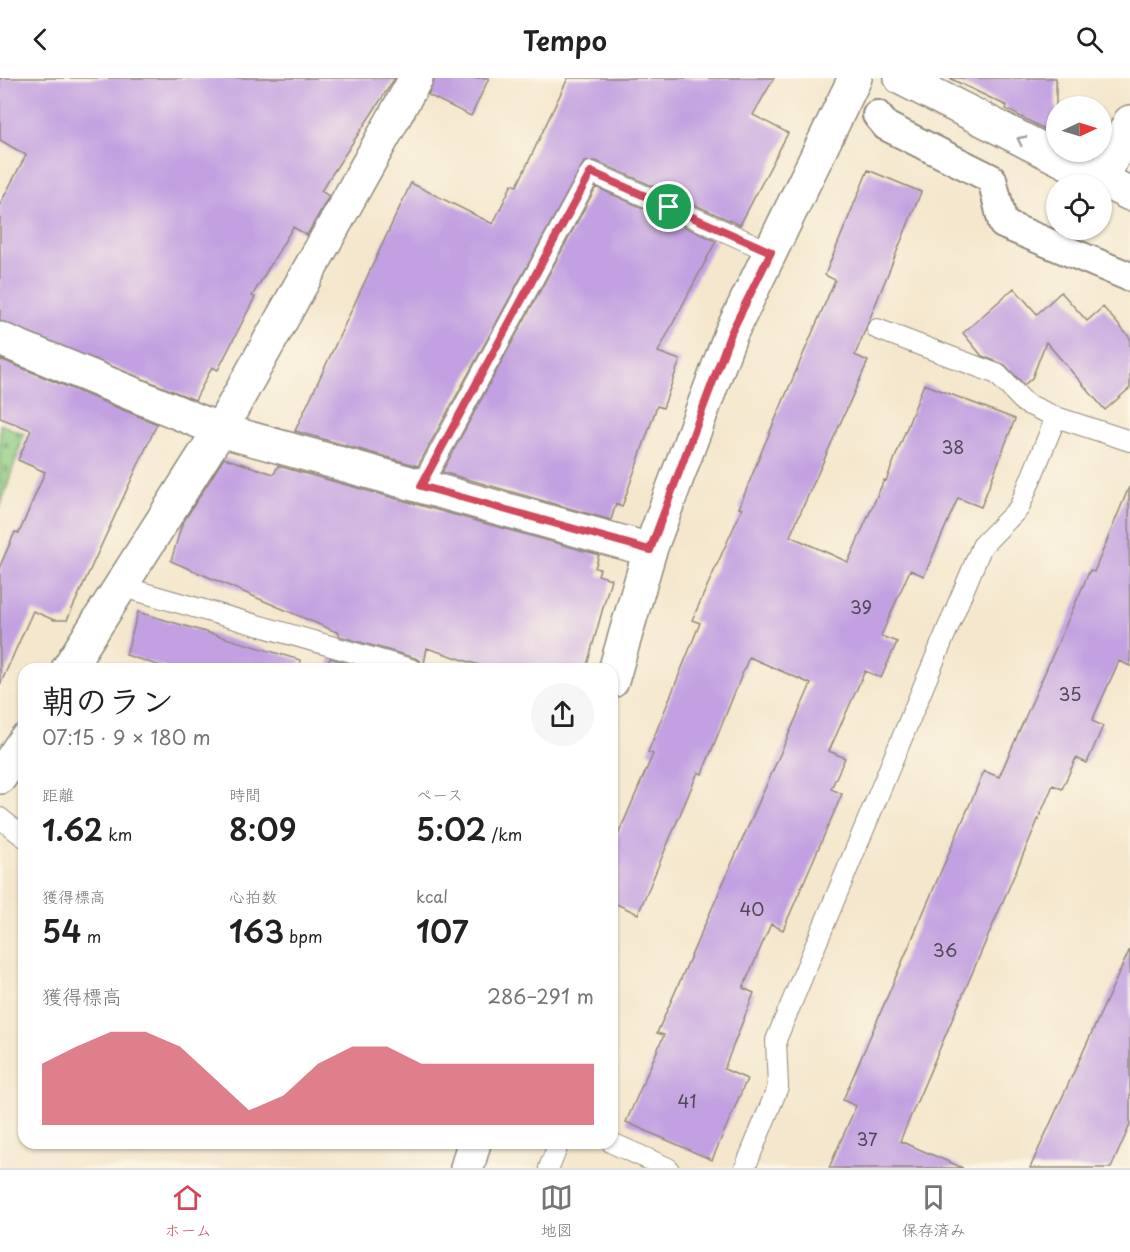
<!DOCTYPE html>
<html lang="ja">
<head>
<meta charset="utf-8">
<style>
  :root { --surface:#fff; --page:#f6f6f6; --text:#222; --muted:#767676; --line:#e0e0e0; --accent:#d1495b }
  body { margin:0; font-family:"Playpen Sans","Klee One",sans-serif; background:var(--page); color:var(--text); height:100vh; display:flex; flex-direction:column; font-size:22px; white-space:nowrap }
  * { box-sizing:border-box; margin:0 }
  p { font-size:20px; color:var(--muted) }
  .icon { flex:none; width:33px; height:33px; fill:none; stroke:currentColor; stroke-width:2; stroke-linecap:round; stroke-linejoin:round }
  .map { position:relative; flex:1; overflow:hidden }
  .sheet { position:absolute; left:18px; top:585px; width:600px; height:486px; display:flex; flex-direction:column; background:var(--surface); border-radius:18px; box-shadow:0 2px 4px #0004 }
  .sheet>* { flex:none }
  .needle { width:39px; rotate:86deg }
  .tools { position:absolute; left:1046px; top:18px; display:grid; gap:12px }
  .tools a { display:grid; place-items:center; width:66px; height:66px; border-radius:50%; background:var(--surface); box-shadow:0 2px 4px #0004; font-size:30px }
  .pin { position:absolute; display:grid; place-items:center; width:51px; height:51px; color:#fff; margin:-26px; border:3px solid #fff; border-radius:50%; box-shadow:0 2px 6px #0007 }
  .round { display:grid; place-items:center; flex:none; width:63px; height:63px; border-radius:32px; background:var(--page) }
  .headline { display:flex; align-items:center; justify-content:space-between; height:102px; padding:0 24px }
  h1 { font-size:33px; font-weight:600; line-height:45px }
  .figures { display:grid; grid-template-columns:repeat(3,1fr); gap:9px; height:102px; padding:6px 24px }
  .figures div { display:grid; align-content:center }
  .figures b { font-size:30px; font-weight:600 }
  .figures small { font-size:16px; font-weight:400 }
  .figures p { font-size:16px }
  .chart { height:168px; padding:12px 24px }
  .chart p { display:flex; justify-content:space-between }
  .chart svg { width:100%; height:108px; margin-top:6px; fill:var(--accent); opacity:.7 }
  header { display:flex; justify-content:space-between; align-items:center; height:78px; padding:0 24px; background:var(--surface); font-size:27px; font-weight:600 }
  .tabs { display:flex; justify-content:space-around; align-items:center; height:84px; border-top:2px solid var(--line); background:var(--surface); font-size:16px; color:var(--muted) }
  .tabs a { display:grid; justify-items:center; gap:3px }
  .tabs .on { color:var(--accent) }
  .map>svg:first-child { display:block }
</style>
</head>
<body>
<header><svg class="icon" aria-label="back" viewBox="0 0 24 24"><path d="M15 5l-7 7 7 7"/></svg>Tempo<svg class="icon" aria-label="search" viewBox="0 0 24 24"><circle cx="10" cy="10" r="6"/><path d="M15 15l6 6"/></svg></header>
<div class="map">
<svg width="1130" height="1090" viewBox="0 0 1130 1090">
  <defs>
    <pattern id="cemetery-stones" width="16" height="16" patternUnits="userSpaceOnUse" patternTransform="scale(1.5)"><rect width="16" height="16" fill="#8bca81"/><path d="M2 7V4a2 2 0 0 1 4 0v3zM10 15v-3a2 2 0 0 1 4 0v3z" fill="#72a46a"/></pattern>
  </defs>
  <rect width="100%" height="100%" fill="#fcf5e5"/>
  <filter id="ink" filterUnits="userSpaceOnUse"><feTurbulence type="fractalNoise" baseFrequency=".0167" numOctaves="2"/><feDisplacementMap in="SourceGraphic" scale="12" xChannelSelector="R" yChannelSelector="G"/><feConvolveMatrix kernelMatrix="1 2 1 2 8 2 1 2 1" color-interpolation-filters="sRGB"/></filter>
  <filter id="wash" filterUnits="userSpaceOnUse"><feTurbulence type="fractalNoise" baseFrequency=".008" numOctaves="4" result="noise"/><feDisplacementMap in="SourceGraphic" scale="24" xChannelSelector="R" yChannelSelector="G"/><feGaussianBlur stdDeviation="1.35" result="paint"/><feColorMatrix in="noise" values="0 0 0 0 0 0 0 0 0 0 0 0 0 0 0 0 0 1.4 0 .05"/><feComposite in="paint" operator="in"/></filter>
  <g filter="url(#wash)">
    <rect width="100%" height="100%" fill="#f4e7cd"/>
    <path fill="url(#cemetery-stones)" stroke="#5b7a56" stroke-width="1.5" d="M 0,346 L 24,356 L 0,430 Z"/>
    <g id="blocks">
      <path fill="#c2a0e1" d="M 0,0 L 395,0 L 321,113 L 329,118 L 307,157 L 293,149 L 252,218 L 255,219 L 218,292 L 212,289 L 195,322 L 0,243 L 0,126 L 26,77 L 0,62 Z
        M 435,0 L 489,0 L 471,38 L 428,17 Z
        M 568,0 L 774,0 L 753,37 L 788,55 L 740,147 L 596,83 L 584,84 L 418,388 L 295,353 L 411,105 L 493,146 L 512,106 L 517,108 Z
        M 949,0 L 1056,0 L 1056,57 L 1006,31 L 1007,28 Z
        M 868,92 L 921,114 L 855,277 L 868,283 L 790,458 L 848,484 L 884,402 L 886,403 L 924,306 L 1015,341 L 981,429 L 958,420 L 924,498 L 910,492 L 881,558 L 897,564 L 881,600 L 865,593 L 829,673 L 845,680 L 831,711 L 842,716 L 783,852 L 771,846 L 743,910 L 754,915 L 724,991 L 747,1001 L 712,1082 L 626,1044 L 664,957 L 657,955 L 811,606 L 749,579 L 702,696 L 698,694 L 638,836 L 612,824 L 612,771 L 653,676 L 648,674 L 700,545 L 692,542 L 742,431 L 739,430 L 763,370 L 835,202 L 825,197 Z
        M 596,109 L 716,163 L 658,274 L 680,282 L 663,330 L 657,328 L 622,429 L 616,426 L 611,442 L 442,394 Z
        M 1014,210 L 1037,236 L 1061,214 L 1087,243 L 1103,229 L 1130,260 L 1130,310 L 1105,332 L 1046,264 L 1032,300 L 1024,307 L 1005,287 L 982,278 L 963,255 Z
        M 0,281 L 157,346 L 67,542 L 54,542 L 33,533 L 0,607 L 0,488 L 15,454 L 19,455 L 45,394 L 18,382 L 31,352 L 0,340 Z
        M 224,380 L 274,396 L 278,388 L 599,477 L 595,490 L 600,491 L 598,497 L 611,501 L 586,591 L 491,591 L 427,570 L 423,591 L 420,583 L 415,580 L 339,558 L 339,555 L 171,483 L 182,446 Z
        M 1129,409 L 1130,588 L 1119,583 L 1092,643 L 1103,648 L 1087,685 L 1076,680 L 1062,711 L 1053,707 L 900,1063 L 963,1090 L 829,1090 L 856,1028 L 843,1022 L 984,693 L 999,699 L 1090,492 L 1094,494 Z
        M 138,534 L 300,582 L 299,591 L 170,591 L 126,577 Z
        M 330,580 L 367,591 L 327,591 Z
        M 1130,871 L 1130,1047 L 1111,1090 L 1030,1090 Z"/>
    </g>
  </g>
  <g filter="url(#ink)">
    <use href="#blocks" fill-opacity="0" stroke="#90897c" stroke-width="1.5"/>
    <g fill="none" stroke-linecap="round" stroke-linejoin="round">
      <defs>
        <path id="service" d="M 877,251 L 997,296 L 1025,325 L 1056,339 L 1130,363
          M 421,408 L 591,94 L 771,174
          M 120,508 L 411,591
          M 0,740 L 24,759
          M 612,1065 L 668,1090
          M 549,1090 L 559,1065
          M 745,1090 L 778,1009 L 776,962 L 982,468 L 1019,430 L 1056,339"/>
        <path id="pedestrian" d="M 877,37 L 886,48 L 992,101 L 1003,146 L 1130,199"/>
        <path id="minor" d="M 901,0 L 1130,116
          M 1101,102 L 1130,44
          M 0,261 L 220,352 L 650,472
          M 68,591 L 220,352 L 416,0
          M 0,699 L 24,663"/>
        <path id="tertiary" d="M 612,603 L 650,472 L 731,255 L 855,0
          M 467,1090 L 474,1065"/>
      </defs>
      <use href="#service" stroke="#90897c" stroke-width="22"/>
      <use href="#pedestrian" stroke="#90897c" stroke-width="32"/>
      <use href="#minor" stroke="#90897c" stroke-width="36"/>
      <use href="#tertiary" stroke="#90897c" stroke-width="36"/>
      <use href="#service" stroke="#fff" stroke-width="20"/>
      <use href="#pedestrian" stroke="#fff" stroke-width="28"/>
      <use href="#minor" stroke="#fff" stroke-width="33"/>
      <use href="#tertiary" stroke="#fff" stroke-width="33"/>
    </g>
    <defs><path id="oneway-chevron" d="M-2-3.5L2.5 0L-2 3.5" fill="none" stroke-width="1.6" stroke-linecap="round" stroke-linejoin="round" transform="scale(1.5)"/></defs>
    <use stroke="#a0a0a0" href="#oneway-chevron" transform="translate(1021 62) rotate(-153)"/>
  </g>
  <g fill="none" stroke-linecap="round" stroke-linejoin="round" filter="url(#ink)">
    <defs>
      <path id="route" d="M 591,94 L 771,174 L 731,255 L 650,472 L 421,408 Z"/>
    </defs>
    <use href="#route" stroke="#fff" stroke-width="12"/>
    <use href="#route" stroke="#d1495b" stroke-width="8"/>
  </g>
  <g text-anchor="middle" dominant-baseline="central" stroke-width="4.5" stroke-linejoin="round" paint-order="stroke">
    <g font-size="18" fill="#514858">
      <text x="953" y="368">38</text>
      <text x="861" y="528">39</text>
      <text x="1070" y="615">35</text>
      <text x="752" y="830">40</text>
      <text x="945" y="871">36</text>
      <text x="687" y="1022">41</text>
      <text x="867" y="1060">37</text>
    </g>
  </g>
</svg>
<div class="tools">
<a><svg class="needle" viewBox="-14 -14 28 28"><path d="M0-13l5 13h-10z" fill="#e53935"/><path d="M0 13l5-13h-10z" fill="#767676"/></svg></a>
<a><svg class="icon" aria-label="locate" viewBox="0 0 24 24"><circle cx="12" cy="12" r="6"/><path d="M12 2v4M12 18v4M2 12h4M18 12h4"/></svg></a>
</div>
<div class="pin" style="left:669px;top:129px;background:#1e9e55"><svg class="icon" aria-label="arrive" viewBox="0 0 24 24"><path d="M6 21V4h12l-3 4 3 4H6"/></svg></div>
<section class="sheet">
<div class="headline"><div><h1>朝のラン</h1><p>07:15 · 9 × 180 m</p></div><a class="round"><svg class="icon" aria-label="share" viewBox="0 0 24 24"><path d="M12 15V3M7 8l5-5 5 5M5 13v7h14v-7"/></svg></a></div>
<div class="figures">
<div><p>距離</p><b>1.62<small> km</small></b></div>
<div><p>時間</p><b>8:09</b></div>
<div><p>ペース</p><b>5:02<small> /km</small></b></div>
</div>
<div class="figures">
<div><p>獲得標高</p><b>54<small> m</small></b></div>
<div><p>心拍数</p><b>163<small> bpm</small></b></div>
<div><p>kcal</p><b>107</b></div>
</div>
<div class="chart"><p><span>獲得標高</span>286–291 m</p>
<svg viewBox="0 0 160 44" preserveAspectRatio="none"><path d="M0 44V19L10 12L20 6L30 6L40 12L50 25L60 38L70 32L80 19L90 12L100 12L110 19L120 19L130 19L140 19L150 19L160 19V44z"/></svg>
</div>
</section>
</div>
<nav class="tabs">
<a class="on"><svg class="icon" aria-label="home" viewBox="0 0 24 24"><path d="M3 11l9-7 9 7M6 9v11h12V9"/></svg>ホーム</a>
<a><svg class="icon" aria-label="map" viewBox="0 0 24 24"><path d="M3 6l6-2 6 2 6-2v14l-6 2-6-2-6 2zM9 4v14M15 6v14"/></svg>地図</a>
<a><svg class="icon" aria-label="saved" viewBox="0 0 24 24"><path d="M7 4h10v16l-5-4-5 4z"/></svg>保存済み</a>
</nav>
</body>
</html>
